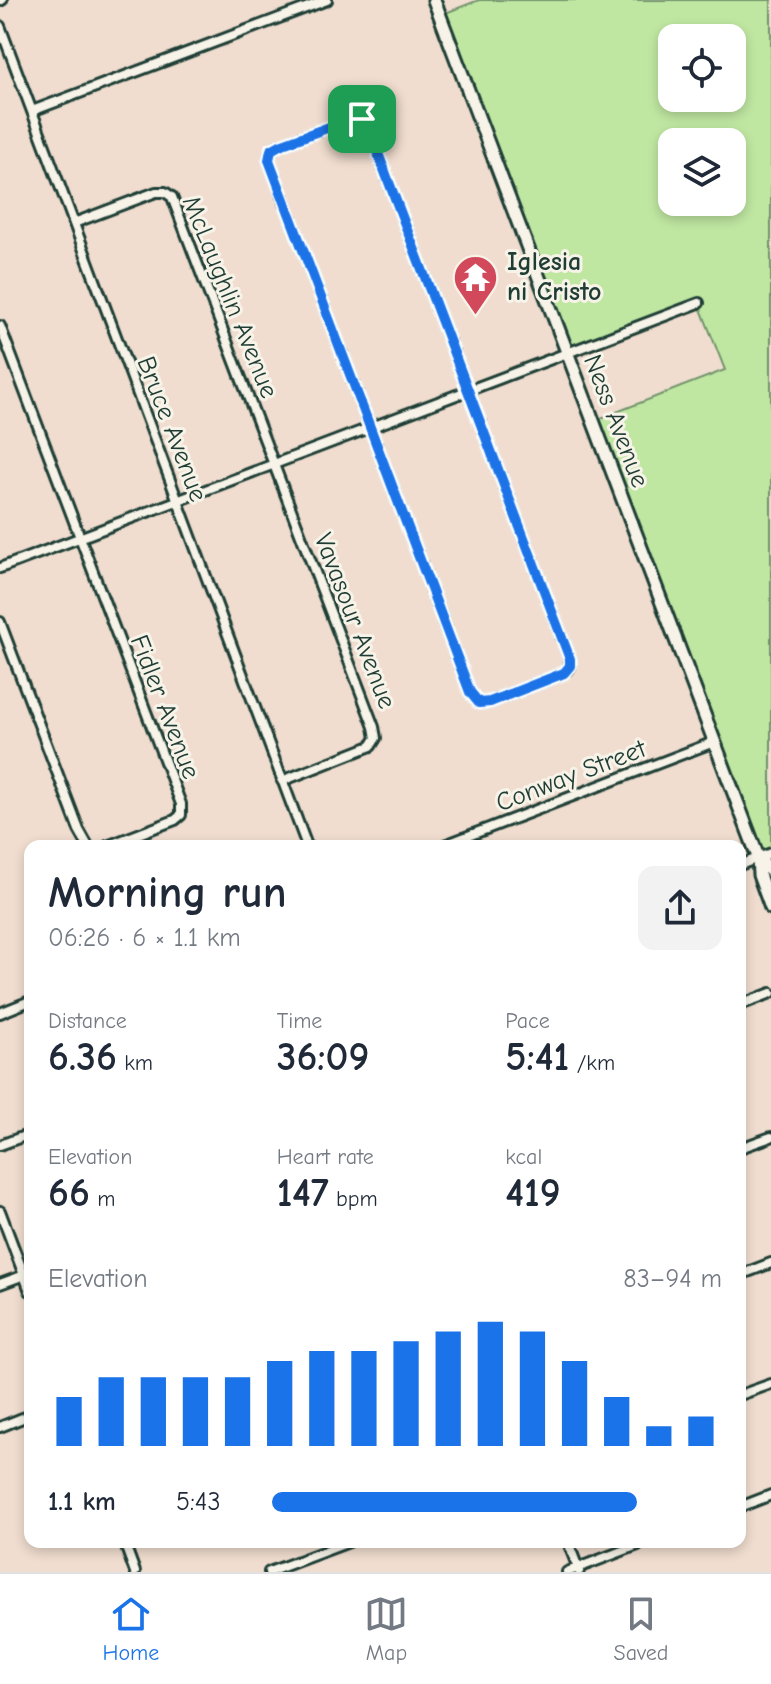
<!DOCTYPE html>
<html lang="en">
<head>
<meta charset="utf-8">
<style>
  :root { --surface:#fff; --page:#f2f2f3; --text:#1f2937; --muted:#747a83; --line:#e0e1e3; --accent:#1a73e8 }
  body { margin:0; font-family:"Comic Neue",sans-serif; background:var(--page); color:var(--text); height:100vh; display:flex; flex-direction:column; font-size:30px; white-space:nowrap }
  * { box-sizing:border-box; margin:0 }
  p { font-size:26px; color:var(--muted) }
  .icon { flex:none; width:44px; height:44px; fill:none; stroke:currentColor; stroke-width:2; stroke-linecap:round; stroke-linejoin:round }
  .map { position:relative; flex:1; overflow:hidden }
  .details { position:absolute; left:24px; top:840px; width:722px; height:708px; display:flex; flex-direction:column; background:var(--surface); border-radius:16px; box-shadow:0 4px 12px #0003 }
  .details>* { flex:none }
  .buttons { position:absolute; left:658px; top:24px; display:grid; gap:16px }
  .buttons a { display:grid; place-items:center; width:88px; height:88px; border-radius:16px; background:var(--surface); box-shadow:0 4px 12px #0003; font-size:40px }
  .pin { position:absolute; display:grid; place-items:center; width:68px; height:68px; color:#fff; margin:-34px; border-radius:16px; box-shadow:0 4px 12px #0006 }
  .round { display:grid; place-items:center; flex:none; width:84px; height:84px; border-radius:16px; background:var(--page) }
  .overview { display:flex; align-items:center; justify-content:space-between; height:136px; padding:0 24px }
  h1 { font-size:44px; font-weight:800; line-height:60px }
  .metrics { display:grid; grid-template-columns:repeat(3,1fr); gap:12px; height:136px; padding:8px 24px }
  .metrics div { display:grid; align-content:center }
  .metrics b { font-size:40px; font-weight:800 }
  .metrics small { font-size:22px; font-weight:400 }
  .metrics p { font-size:22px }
  .chart { height:224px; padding:16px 24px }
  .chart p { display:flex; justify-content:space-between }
  .chart svg { width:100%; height:144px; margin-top:8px; stroke:var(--accent); stroke-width:6 }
  ul { padding:0 24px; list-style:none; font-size:26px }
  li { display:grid; grid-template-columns:128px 96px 1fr; align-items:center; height:60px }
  li i { height:20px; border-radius:10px; background:var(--accent) }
  .tabs { display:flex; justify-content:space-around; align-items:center; height:112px; border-top:2px solid var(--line); background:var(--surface); font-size:22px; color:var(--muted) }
  .tabs a { display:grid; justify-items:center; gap:4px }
  .tabs .on { color:var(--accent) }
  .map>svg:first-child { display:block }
</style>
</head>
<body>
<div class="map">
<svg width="771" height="1572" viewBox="0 0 771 1572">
  <rect width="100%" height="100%" fill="#f0ddcf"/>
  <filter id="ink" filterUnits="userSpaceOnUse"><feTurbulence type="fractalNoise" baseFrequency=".0125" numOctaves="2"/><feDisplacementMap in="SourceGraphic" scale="16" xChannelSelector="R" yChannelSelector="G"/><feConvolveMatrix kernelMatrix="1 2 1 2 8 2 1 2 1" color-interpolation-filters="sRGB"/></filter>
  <g filter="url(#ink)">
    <path fill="#c0e7a2" stroke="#70926b" stroke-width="2" fill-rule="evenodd" d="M 479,0 L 771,0 L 771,853 L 758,857 L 593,421 L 725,370 L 699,304 L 567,354 L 440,15 ZM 672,38 L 732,38 L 732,98 L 672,98 ZM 672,142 L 732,142 L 732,202 L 672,202 Z"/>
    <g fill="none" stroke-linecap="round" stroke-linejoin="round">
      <defs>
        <path id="minor" d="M 0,1 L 2,0
          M 0,26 L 307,846
          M 32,111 L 327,0
          M 357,117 L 365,121 L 368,127 L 570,659 L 569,669 L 564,673 L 490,702 L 479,703 L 470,692 L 269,160 L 270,153 L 277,146 Z
          M 74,223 L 156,192 L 165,192 L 172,197 L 374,727 L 376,738 L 371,746 L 282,781
          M 0,326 L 181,804 L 181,815 L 175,820 L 107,846
          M 0,568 L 699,303
          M 0,622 L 79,830 L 88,846
          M 442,846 L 714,742
          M 740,865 L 771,853
          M 740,1005 L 771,993
          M 0,1013 L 30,1001
          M 0,1145 L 30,1134
          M 740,1148 L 771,1137
          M 0,1211 L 30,1291
          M 740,1275 L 771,1263
          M 0,1284 L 30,1273
          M 740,1395 L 771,1384
          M 0,1427 L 30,1415
          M 740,1507 L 771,1495
          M 124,1542 L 135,1572
          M 568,1542 L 579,1571
          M 269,1572 L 349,1542
          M 567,1572 L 646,1542"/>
        <path id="secondary" d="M 434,0 L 758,857 L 759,875 L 771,908
          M 758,857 L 771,872"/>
      </defs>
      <use href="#minor" stroke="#1f3d34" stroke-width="14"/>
      <use href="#secondary" stroke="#1f3d34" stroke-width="17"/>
      <use href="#minor" stroke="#f7f3e8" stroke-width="8"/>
      <use href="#secondary" stroke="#f7f3e8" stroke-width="11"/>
    </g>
  </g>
  <g fill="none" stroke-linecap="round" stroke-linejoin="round" filter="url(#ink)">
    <defs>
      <path id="route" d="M 357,117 L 365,121 L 368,127 L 570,659 L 570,666 L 564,673 L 490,702 L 479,703 L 470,692 L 269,160 L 271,150 L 280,145 Z"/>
    </defs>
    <use href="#route" stroke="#fff" stroke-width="16"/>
    <use href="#route" stroke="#1a73e8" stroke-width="10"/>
  </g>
  <defs>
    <symbol id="temple-pin" viewBox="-11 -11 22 30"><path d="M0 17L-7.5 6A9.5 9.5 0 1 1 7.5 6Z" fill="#d1495b" stroke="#f7f3e8"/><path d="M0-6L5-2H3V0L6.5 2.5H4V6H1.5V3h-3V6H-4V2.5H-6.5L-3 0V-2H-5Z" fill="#fff"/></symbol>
  </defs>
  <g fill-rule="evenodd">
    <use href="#temple-pin" x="450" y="252" width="51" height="69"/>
  </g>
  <g text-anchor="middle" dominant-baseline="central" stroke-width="6" stroke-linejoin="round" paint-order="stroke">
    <g font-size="26" font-weight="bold" fill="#1f3d34" stroke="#f7f3e8" text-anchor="start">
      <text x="507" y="262">Iglesia<tspan x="507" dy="30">ni Cristo</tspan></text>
    </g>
    <g font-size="26" fill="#1f3d34" stroke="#f7f3e8">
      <text transform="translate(230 297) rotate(68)">McLaughlin Avenue</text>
      <text transform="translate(616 421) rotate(69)">Ness Avenue</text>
      <text transform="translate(172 429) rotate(69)">Bruce Avenue</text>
      <text transform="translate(355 621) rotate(69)">Vavasour Avenue</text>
      <text transform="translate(165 707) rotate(69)">Fidler Avenue</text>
      <text transform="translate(571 776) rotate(-21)">Conway Street</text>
    </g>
  </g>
</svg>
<div class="buttons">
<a><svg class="icon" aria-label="locate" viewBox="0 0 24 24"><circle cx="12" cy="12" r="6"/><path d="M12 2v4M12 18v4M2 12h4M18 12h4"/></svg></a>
<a><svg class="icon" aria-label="layers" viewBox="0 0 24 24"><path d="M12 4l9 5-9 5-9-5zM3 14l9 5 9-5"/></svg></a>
</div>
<div class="pin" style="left:362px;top:119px;background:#1e9e55"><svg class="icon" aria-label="arrive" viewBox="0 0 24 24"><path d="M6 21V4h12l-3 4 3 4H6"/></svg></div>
<section class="details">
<div class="overview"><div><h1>Morning run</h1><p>06:26 · 6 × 1.1 km</p></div><a class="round"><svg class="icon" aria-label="share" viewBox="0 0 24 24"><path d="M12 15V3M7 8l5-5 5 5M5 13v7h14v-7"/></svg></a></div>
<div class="metrics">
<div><p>Distance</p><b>6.36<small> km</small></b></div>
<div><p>Time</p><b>36:09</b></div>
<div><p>Pace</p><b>5:41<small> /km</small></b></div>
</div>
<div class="metrics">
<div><p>Elevation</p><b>66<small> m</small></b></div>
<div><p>Heart rate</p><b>147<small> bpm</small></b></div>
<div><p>kcal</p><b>419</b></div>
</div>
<div class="chart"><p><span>Elevation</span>83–94 m</p>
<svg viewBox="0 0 160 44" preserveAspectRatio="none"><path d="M5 44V29M15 44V23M25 44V23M35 44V23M45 44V23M55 44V18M65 44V15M75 44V15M85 44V12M95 44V9M105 44V6M115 44V9M125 44V18M135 44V29M145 44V38M155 44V35"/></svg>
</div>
<ul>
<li><b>1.1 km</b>5:43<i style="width:81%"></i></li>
</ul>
</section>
</div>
<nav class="tabs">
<a class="on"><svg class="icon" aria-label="home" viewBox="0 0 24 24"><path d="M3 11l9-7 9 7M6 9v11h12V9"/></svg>Home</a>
<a><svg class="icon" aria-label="map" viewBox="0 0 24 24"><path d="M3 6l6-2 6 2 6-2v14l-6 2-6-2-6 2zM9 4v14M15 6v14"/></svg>Map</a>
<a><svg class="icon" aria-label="saved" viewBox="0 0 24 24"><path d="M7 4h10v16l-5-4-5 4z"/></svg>Saved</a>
</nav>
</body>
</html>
